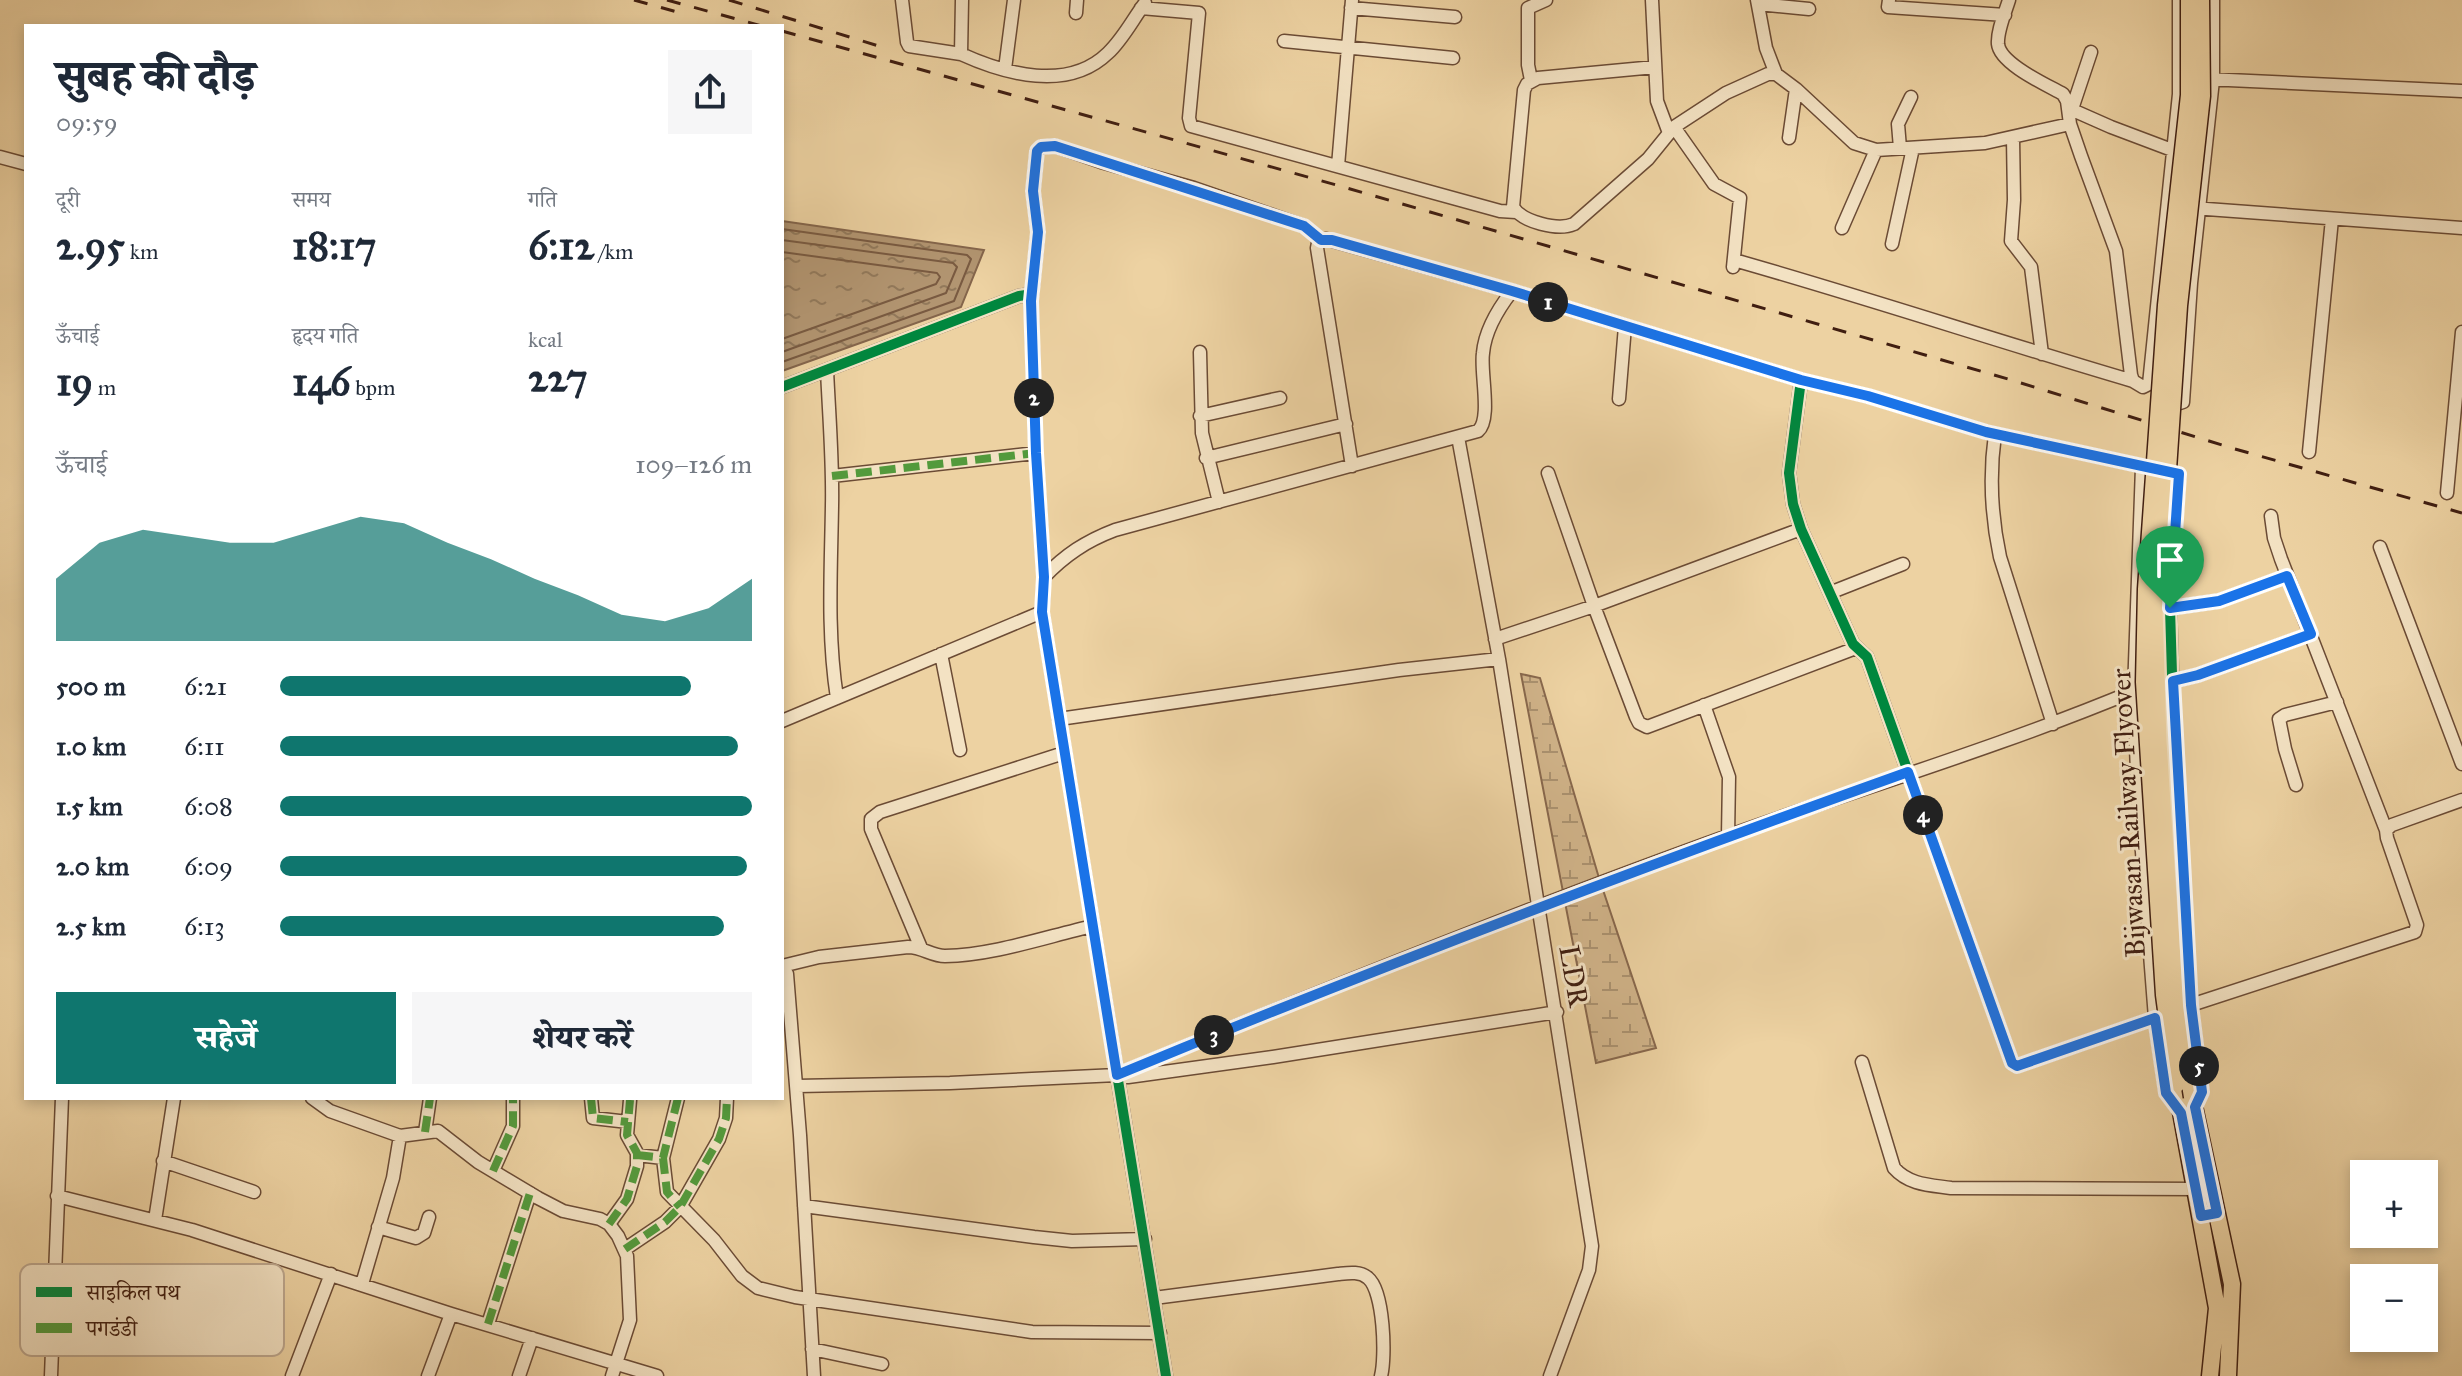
<!DOCTYPE html>
<html lang="hi">
<head>
<meta charset="utf-8">
<style>
  :root { --surface:#fff; --page:#f6f6f7; --text:#1f2937; --muted:#747a83; --accent:#0f766e }
  body { margin:0; font-family:"IM FELL Great Primer","Noto Serif Devanagari",serif; background:var(--page); color:var(--text); height:100vh; display:flex; flex-direction:column; font-size:30px; white-space:nowrap }
  * { box-sizing:border-box; margin:0 }
  p { font-size:26px; color:var(--muted) }
  .icon { flex:none; width:44px; height:44px; fill:none; stroke:currentColor; stroke-width:2; stroke-linecap:round; stroke-linejoin:round }
  .map { position:relative; flex:1; overflow:hidden }
  .sheet { position:absolute; left:24px; top:24px; width:760px; height:1076px; display:flex; flex-direction:column; background:var(--surface); border-radius:0px; box-shadow:0 4px 12px #0003 }
  .sheet>* { flex:none }
  .controls { position:absolute; left:2350px; top:1160px; display:grid; gap:16px }
  .controls a { display:grid; place-items:center; width:88px; height:88px; border-radius:0px; background:var(--surface); box-shadow:0 4px 12px #0003; font-size:40px }
  .pin { position:absolute; display:grid; place-items:center; width:68px; height:68px; color:#fff; margin:-82px -34px; border-radius:50% 50% 50% 0; rotate:-45deg; box-shadow:0 0 8px #0007 }
  .pin .icon { rotate:45deg }
  .km { position:absolute; width:40px; height:40px; margin:-20px; border-radius:50%; background:#222; color:#fff; font-size:22px; line-height:40px; text-align:center }
  .round { display:grid; place-items:center; flex:none; width:84px; height:84px; border-radius:0px; background:var(--page) }
  .overview { display:flex; align-items:center; justify-content:space-between; height:136px; padding:0 32px }
  h1 { font-size:44px; font-weight:800; line-height:60px }
  .stats { display:grid; grid-template-columns:repeat(3,1fr); gap:12px; height:136px; padding:8px 32px }
  .stats div { display:grid; align-content:center }
  .stats b { font-size:40px; font-weight:800 }
  .stats small { font-size:22px; font-weight:400 }
  .stats p { font-size:22px }
  .chart { height:224px; padding:16px 32px }
  .chart p { display:flex; justify-content:space-between }
  .chart svg { width:100%; height:144px; margin-top:8px; fill:var(--accent); opacity:.7 }
  .primary-button { display:flex; gap:16px; margin-top:auto; padding:16px 32px }
  .primary-button a { flex:1; height:92px; border-radius:0px; background:var(--accent); color:#fff; font-size:32px; font-weight:800; line-height:92px; text-align:center }
  .primary-button a+a { background:var(--page); color:var(--text) }
  ul { padding:0 32px; list-style:none; font-size:26px }
  li { display:grid; grid-template-columns:128px 96px 1fr; align-items:center; height:60px }
  li i { height:20px; border-radius:10px; background:var(--accent) }
  .map>svg:first-child { display:block }
</style>
</head>
<body>
<div class="map">
<svg width="2462" height="1376" viewBox="0 0 2462 1376">
  <defs>
    <pattern id="wetland-marsh" width="20" height="14" patternUnits="userSpaceOnUse" patternTransform="scale(2)"><rect width="20" height="14" fill="#d0b389"/><path d="M1 5h8M5 5V1M11 12h8M15 12V8" fill="none" stroke="#aa916f"/></pattern>
    <pattern id="water-ripples" width="26" height="14" patternUnits="userSpaceOnUse" patternTransform="scale(2)"><rect width="26" height="14" fill="#b29571"/><path d="M2 4q2-2 4 0t4 0M15 11q2-2 4 0t4 0" fill="none" stroke="#92795b"/></pattern>
  </defs>
  <rect width="100%" height="100%" fill="#edd2a2"/>
  <filter id="stains"><feTurbulence type="fractalNoise" baseFrequency=".0025" numOctaves="4"/><feColorMatrix values="0 0 0 0 .2 0 0 0 0 .09 0 0 0 0 .02 0 0 0 .5 -.17"/></filter>
  <radialGradient id="worn" r=".72"><stop offset=".6" stop-color="#630" stop-opacity="0"/><stop offset="1" stop-color="#630" stop-opacity=".3"/></radialGradient>
  <path fill="url(#wetland-marsh)" stroke="#88684d" stroke-width="2" d="M 1521,674 L 1540,678 L 1599,878 L 1656,1048 L 1596,1063 Z"/>
  <path fill="url(#water-ripples)" stroke="#84654b" stroke-width="2" d="M 782,221 L 984,250 L 961,307 L 782,371 Z"/>
  <g fill="none" stroke-linecap="round" stroke-linejoin="round">
    <path stroke="#795a41" stroke-width="2" d="M 782,229 L 967,255 L 971,259 L 954,301 L 782,362
      M 782,240 L 953,263 L 957,267 L 946,293 L 782,352
      M 782,252 L 937,273 L 940,277 L 936,284 L 782,339"/>
    <defs>
      <path id="minor" d="M 902,0 L 907,42 L 909,46 L 961,54
        M 962,0 L 961,54 C 1005,74 1068,92 1108,53 C 1123,39 1133,19 1145,3
        M 1652,0 L 1657,101 L 1669,133
        M 1757,0 L 1766,48 L 1776,74
        M 1889,0 L 1888,7 L 2005,15
        M 2009,0 C 2005,13 1997,31 1998,44 C 2000,64 2047,85 2063,94 L 2067,101 L 2070,124 L 2081,156 L 2116,251 L 2131,375 L 2133,381 L 2143,387 L 2149,384 L 2179,94 L 2179,0
        M 1758,4 L 1809,9
        M 1141,8 L 1199,13 L 1189,118 L 1191,126 L 1500,211 L 1516,212
        M 1351,8 L 1455,17
        M 1076,13 L 1077,0
        M 1284,41 L 1453,58
        M 1655,67 L 1538,78 L 1527,84 L 1524,90 L 1513,207 C 1522,222 1558,231 1574,224 L 1648,159 L 1674,127 L 1726,93 L 1768,74 L 1776,74 L 1796,89 L 1854,143 L 1876,150 L 1985,143 L 2070,124
        M 1005,69 L 1014,0
        M 2207,79 L 2462,91
        M 1531,80 L 1528,65 L 1528,8 L 1546,0
        M 2068,108 L 2111,127 L 2172,150
        M 2072,109 L 2091,52
        M 1674,127 L 1714,184 L 1740,198 L 1733,267
        M 1789,138 L 1796,89
        M 2013,138 L 2014,200 L 2011,241 L 2031,267 L 2042,354
        M 1900,148 L 1898,124 L 1911,97
        M 0,157 L 26,164
        M 1338,166 L 1352,0
        M 2193,208 L 2462,228
        M 1842,228 L 1876,150
        M 1892,244 L 1913,148
        M 1734,260 C 1868,298 2000,342 2133,381
        M 1031,301 L 1038,232 L 1033,191 L 1037,151 L 1041,147 L 1055,146 L 1101,162 L 1194,188 L 1304,226 L 1321,240
        M 1200,352 L 1202,433 L 1219,502
        M 827,370 C 829,415 833,461 832,506 C 831,571 827,634 837,698
        M 782,387 L 1019,296 L 1026,295 L 1031,301 L 1036,453 L 1044,577 L 1042,612 L 1166,1376
        M 2167,396 L 2180,403 L 2183,402 L 2191,283 L 2213,80 L 2213,0
        M 1619,399 L 1625,326
        M 1200,416 L 1280,398
        M 1995,434 C 1989,477 1991,515 2000,557 L 2053,724
        M 1458,437 L 1499,659 L 1592,1246 L 1589,1270 L 1550,1376
        M 2309,452 L 2332,219
        M 1206,458 L 1346,424
        M 1352,466 L 1317,248 L 1318,243 L 1326,239 L 1512,291 L 1801,380
        M 2142,467 L 2134,691 L 2138,801 L 2155,1018 L 2166,1093 L 2181,1113
        M 1548,473 L 1594,606 L 1636,717 L 1639,723 L 1647,727 L 1856,648
        M 832,476 L 1036,453
        M 2447,493 L 2462,332
        M 2271,516 L 2274,538 L 2281,559 L 2386,830
        M 2380,547 L 2462,764
        M 1044,577 C 1065,555 1086,541 1115,530 L 1478,431 C 1492,419 1480,372 1483,353 C 1485,330 1498,309 1512,291
        M 1832,592 L 1903,564
        M 2170,608 L 2219,601 L 2287,576
        M 1495,639 L 1594,606 L 1801,529
        M 941,654 L 960,750
        M 2173,681 L 2198,675 L 2311,634
        M 1704,705 L 1729,777 L 1728,836
        M 1059,719 L 1399,670 L 1499,659
        M 782,721 L 1042,612
        M 2296,785 L 2285,749 L 2279,719 L 2285,715 L 2337,702
        M 921,948 L 871,829 L 871,819 L 880,812 L 1064,753
        M 782,966 L 787,974 L 800,1135 L 814,1376
        M 782,966 L 819,957 L 908,947 C 922,947 932,956 945,956 C 994,955 1045,937 1093,926
        M 2191,1005 L 2415,932 L 2417,925 L 2387,838 L 2386,830 L 2392,825 L 2462,800
        M 2155,1018 L 2017,1066 L 2012,1063 L 1867,657 L 1853,644 L 1801,529 L 1793,504 L 1789,473 L 1801,380 L 1868,396 L 1986,432 L 2179,474 L 2170,608 L 2174,741 L 2191,1005 L 2202,1092 L 2195,1107
        M 1862,1062 L 1894,1168 C 1909,1185 1930,1185 1951,1188 L 2196,1189
        M 1117,1075 C 1320,991 1524,909 1730,835 C 1865,787 2002,746 2134,691
        M 797,1086 L 950,1083 L 1117,1075 L 1128,1077 L 1273,1057 L 1557,1012
        M 312,1098 L 330,1111 L 400,1136 L 438,1131 L 478,1162 L 538,1198 L 563,1211 L 600,1219 L 609,1224 L 618,1236 L 627,1256 L 630,1320 L 612,1376
        M 591,1098 L 593,1118 L 628,1122
        M 425,1132 L 430,1098
        M 637,1155 L 663,1158 L 678,1098
        M 663,1158 L 667,1192 L 714,1240 L 742,1276 L 758,1288 L 795,1297 L 1032,1332 L 1160,1333
        M 163,1161 L 254,1192
        M 493,1171 L 513,1126 L 513,1098
        M 57,1196 L 192,1230 L 451,1314 L 657,1376
        M 804,1206 L 1034,1237 L 1072,1241 L 1145,1239
        M 155,1220 L 174,1098
        M 609,1224 L 627,1199 L 637,1166 L 637,1153 L 627,1135 L 630,1100
        M 378,1227 L 416,1238 L 424,1233 L 429,1217
        M 625,1249 L 665,1222 L 680,1207 L 719,1139 L 726,1118 L 727,1098
        M 362,1284 L 393,1178 L 400,1136
        M 1154,1298 L 1338,1274 C 1348,1273 1360,1271 1368,1278 C 1384,1291 1386,1357 1381,1376
        M 488,1324 L 530,1193
        M 812,1349 L 882,1364
        M 51,1376 L 62,1098
        M 292,1376 L 331,1274
        M 428,1376 L 451,1314
        M 519,1376 L 532,1338"/>
      <path id="major" d="M 2176,1085 L 2217,1308 L 2210,1376
        M 2192,1097 L 2232,1284 L 2228,1376"/>
    </defs>
    <use href="#minor" stroke="#6b4b35" stroke-width="15"/>
    <use href="#major" stroke="#401e11" stroke-width="19"/>
    <use href="#minor" stroke="#f3e2c3" stroke-width="12"/>
    <use href="#major" stroke="#edd2a2" stroke-width="16"/>
    <path stroke="#401e11" stroke-width="3" stroke-dasharray="14 14" stroke-linecap="butt" d="M 634,0 L 677,12
      M 667,0 L 762,26
      M 729,0 L 882,47
      M 782,31 L 1340,186 L 2008,379 L 2235,449 L 2462,513"/>
    <defs>
      <path id="major-bridge" d="M 2176,1085 L 2164,995 L 2144,682 L 2146,589 L 2166,305 L 2189,95 L 2189,0
        M 2192,1097 L 2181,1029 L 2158,701 L 2160,589 L 2179,306 L 2202,96 L 2201,0"/>
    </defs>
    <use href="#major-bridge" stroke="#401e11" stroke-width="19" stroke-linecap="butt"/>
    <use href="#major-bridge" stroke="#edd2a2" stroke-width="16"/>
    <path stroke="#539a3c" stroke-width="8" stroke-dasharray="16 8" stroke-linecap="butt" d="M 832,476 L 1036,453
      M 591,1098 L 593,1118 L 628,1122
      M 425,1132 L 430,1098
      M 637,1155 L 663,1158 L 678,1098
      M 663,1158 L 667,1192 L 680,1207
      M 493,1171 L 513,1126 L 513,1098
      M 609,1224 L 627,1199 L 637,1166 L 637,1153 L 627,1135 L 630,1100
      M 625,1249 L 665,1222 L 680,1207 L 719,1139 L 726,1118 L 727,1098
      M 488,1324 L 530,1193"/>
    <defs>
      <path id="cycleway" d="M 782,387 L 1019,296 L 1026,295 L 1031,301 L 1036,453 L 1044,577 L 1042,612 L 1166,1376
        M 2155,1018 L 2017,1066 L 2012,1063 L 1867,657 L 1853,644 L 1801,529 L 1793,504 L 1789,473 L 1801,380 L 1868,396 L 1986,432 L 2179,474 L 2170,608 L 2174,741 L 2191,1005 L 2202,1092 L 2195,1107"/>
    </defs>
    <use href="#cycleway" stroke="#f3e2c3" stroke-width="15"/>
    <use href="#cycleway" stroke="#00873e" stroke-width="10"/>
  </g>
  <g fill="none" stroke-linecap="round" stroke-linejoin="round">
    <defs>
      <path id="route" d="M 1055,146 L 1304,226 L 1321,240 L 1332,240 L 1512,291 L 1801,380 L 1868,396 L 1986,432 L 2179,474 L 2170,608 L 2219,601 L 2287,576 L 2311,634 L 2198,675 L 2173,681 L 2191,1005 L 2202,1092 L 2195,1107 L 2217,1213 L 2201,1216 L 2181,1113 L 2166,1093 L 2155,1018 L 2017,1066 L 2012,1063 L 1908,772 C 1642,867 1378,967 1117,1075 L 1042,612 L 1044,577 L 1036,453 L 1031,301 L 1038,232 L 1033,191 L 1037,151 L 1041,147 Z"/>
    </defs>
    <use href="#route" stroke="#fff" stroke-width="16"/>
    <use href="#route" stroke="#1a73e8" stroke-width="10"/>
  </g>
  <g text-anchor="middle" dominant-baseline="central" stroke-width="6" stroke-linejoin="round" paint-order="stroke">
    <g font-size="28" fill="#401e11" stroke="#f3e2c3">
      <text transform="translate(2128 813) rotate(-93)">Bijwasan Railway Flyover</text>
      <text transform="translate(1574 976) rotate(80)">LDR</text>
    </g>
  </g>
  <rect x="20" y="1264" width="264" height="92" rx="12" fill="#f3e2c3" stroke="#bda78e" stroke-width="2"/>
  <rect x="36" y="1287" width="36" height="10" fill="#00873e"/>
  <rect x="36" y="1323" width="36" height="10" fill="#539a3c"/>
  <g font-size="22" fill="#401e11">
    <text x="86" y="1300">साइकिल पथ</text>
    <text x="86" y="1336">पगडंडी</text>
  </g>
  <rect width="100%" height="100%" filter="url(#stains)"/>
  <rect width="100%" height="100%" fill="url(#worn)"/>
</svg>
<div class="controls">
<a>+</a>
<a>−</a>
</div>
<div class="pin" style="left:2170px;top:608px;background:#1e9e55"><svg class="icon" aria-label="arrive" viewBox="0 0 24 24"><path d="M6 21V4h12l-3 4 3 4H6"/></svg></div>
<b class="km" style="left:1548px;top:302px">1</b>
<b class="km" style="left:1034px;top:398px">2</b>
<b class="km" style="left:1214px;top:1035px">3</b>
<b class="km" style="left:1923px;top:815px">4</b>
<b class="km" style="left:2199px;top:1066px">5</b>
<section class="sheet">
<div class="overview"><div><h1>सुबह की दौड़</h1><p>09:59</p></div><a class="round"><svg class="icon" aria-label="share" viewBox="0 0 24 24"><path d="M12 15V3M7 8l5-5 5 5M5 13v7h14v-7"/></svg></a></div>
<div class="stats">
<div><p>दूरी</p><b>2.95<small> km</small></b></div>
<div><p>समय</p><b>18:17</b></div>
<div><p>गति</p><b>6:12<small> /km</small></b></div>
</div>
<div class="stats">
<div><p>ऊँचाई</p><b>19<small> m</small></b></div>
<div><p>हृदय गति</p><b>146<small> bpm</small></b></div>
<div><p>kcal</p><b>227</b></div>
</div>
<div class="chart"><p><span>ऊँचाई</span>109–126 m</p>
<svg viewBox="0 0 160 44" preserveAspectRatio="none"><path d="M0 44V25L10 14L20 10L30 12L40 14L50 14L60 10L70 6L80 8L90 14L100 19L110 25L120 30L130 36L140 38L150 34L160 25V44z"/></svg>
</div>
<ul>
<li><b>500 m</b>6:21<i style="width:87%"></i></li>
<li><b>1.0 km</b>6:11<i style="width:97%"></i></li>
<li><b>1.5 km</b>6:08<i style="width:100%"></i></li>
<li><b>2.0 km</b>6:09<i style="width:99%"></i></li>
<li><b>2.5 km</b>6:13<i style="width:94%"></i></li>
</ul>
<div class="primary-button"><a>सहेजें</a><a>शेयर करें</a></div>
</section>
</div>
</body>
</html>
